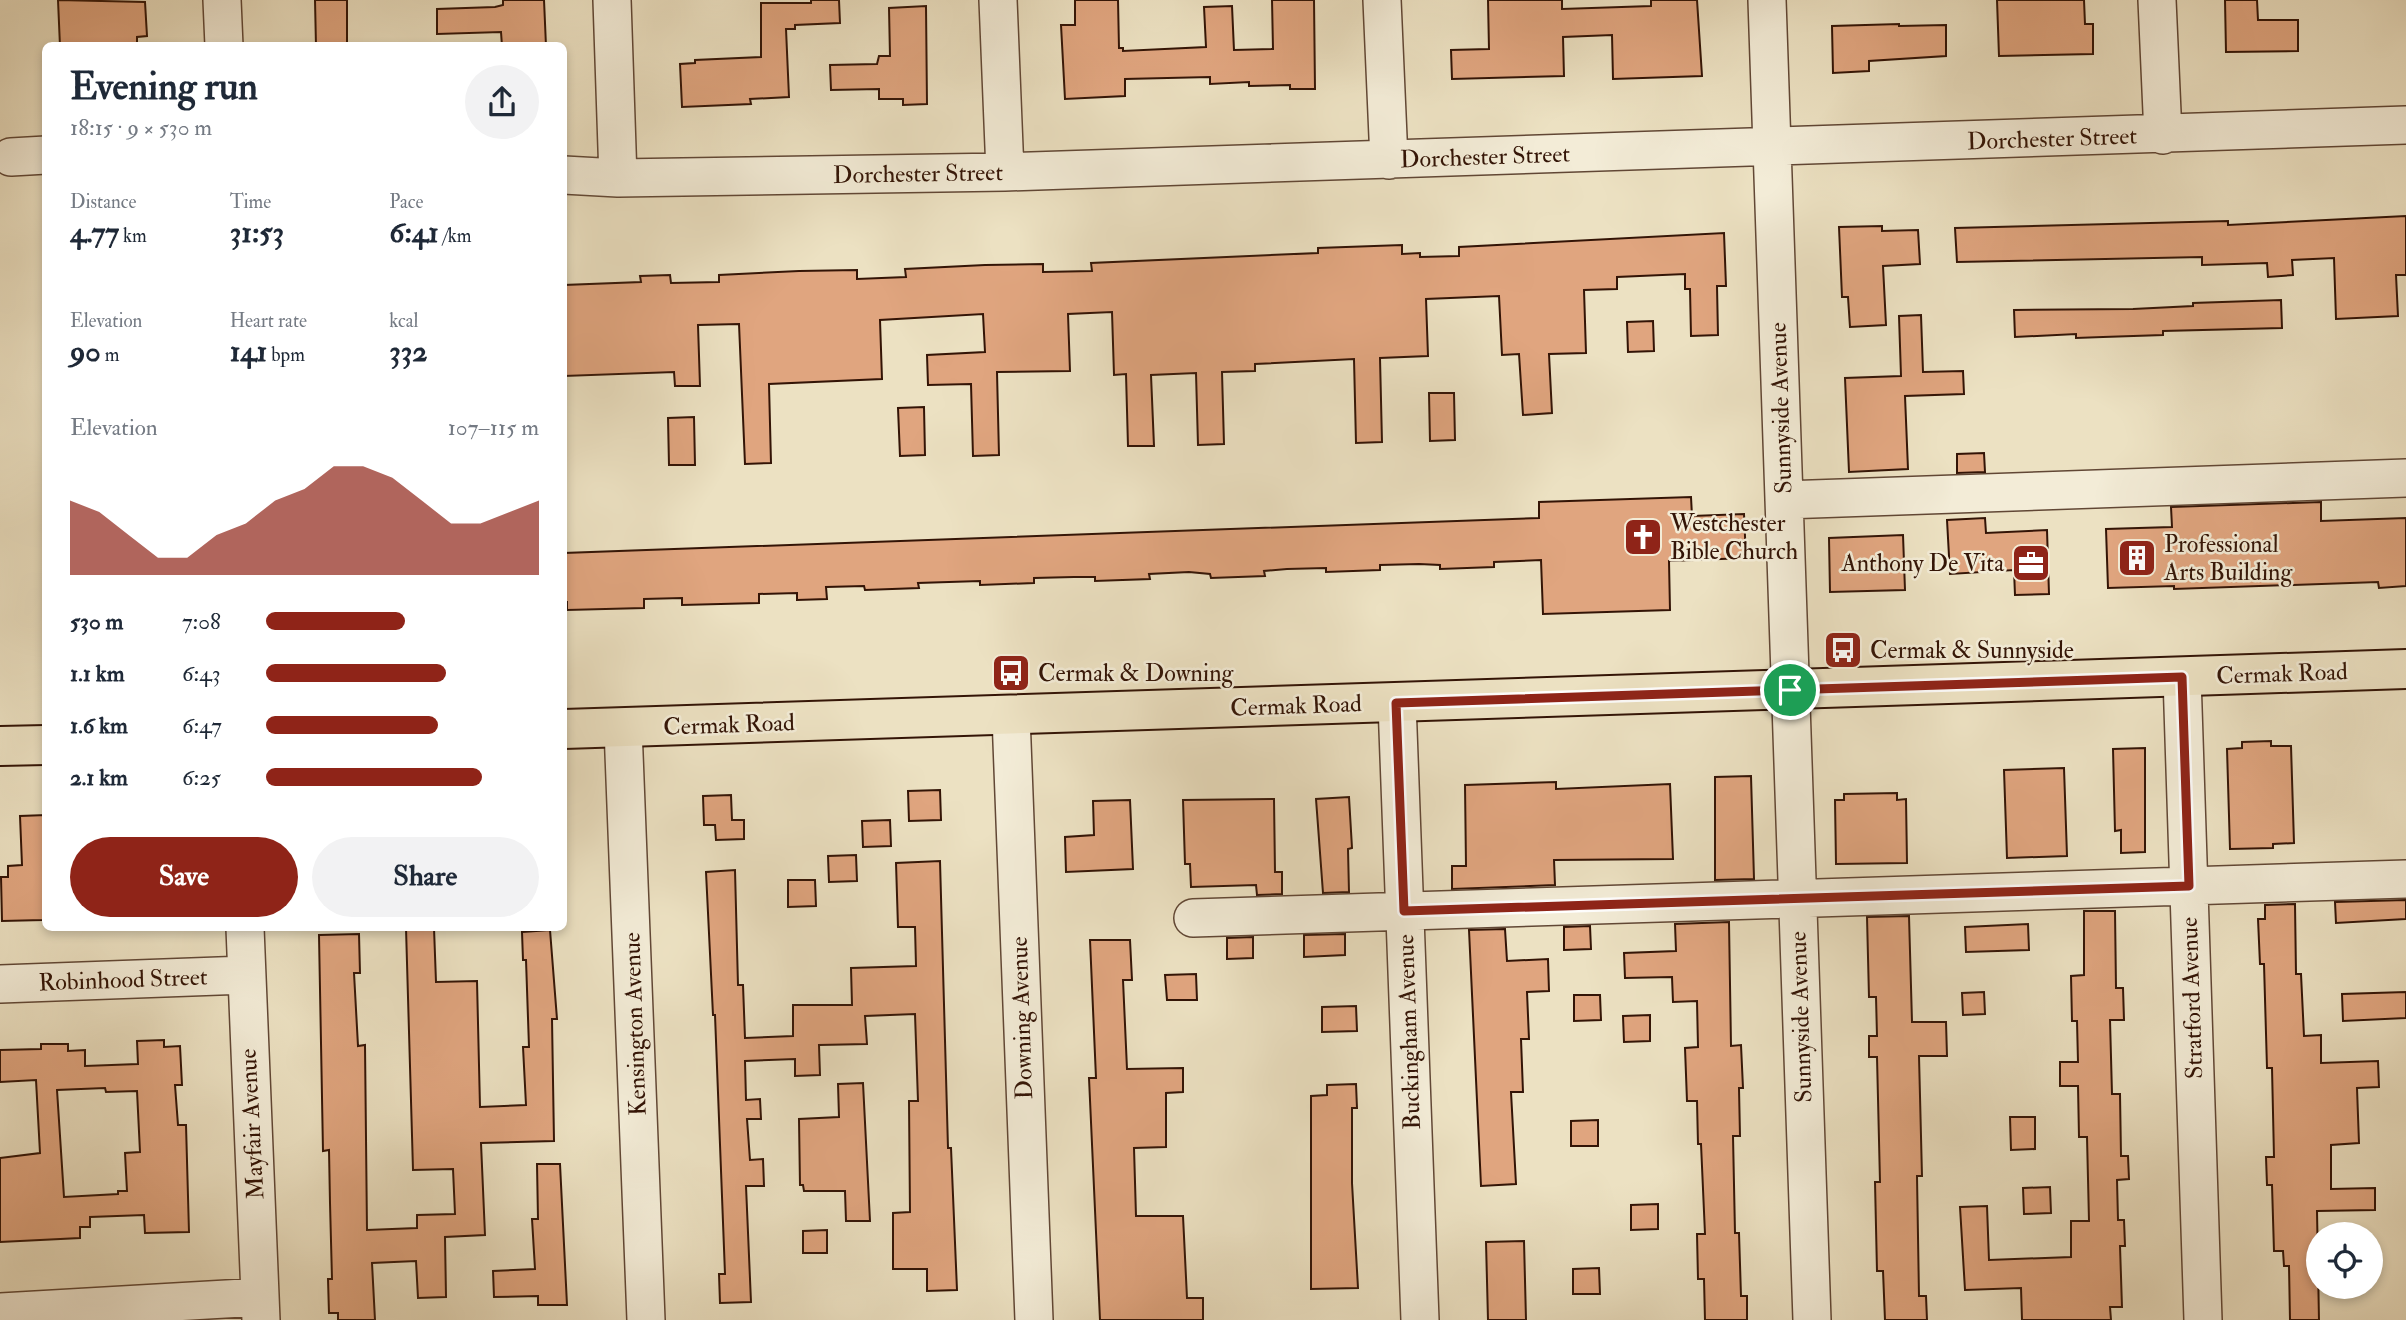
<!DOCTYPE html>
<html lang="en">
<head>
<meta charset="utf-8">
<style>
  :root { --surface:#fff; --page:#f2f2f3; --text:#1f2937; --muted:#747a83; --accent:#8f2418 }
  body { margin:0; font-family:"IM FELL Double Pica",serif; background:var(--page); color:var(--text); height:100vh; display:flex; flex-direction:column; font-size:26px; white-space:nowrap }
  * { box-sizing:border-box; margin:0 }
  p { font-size:23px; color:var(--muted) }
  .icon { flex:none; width:38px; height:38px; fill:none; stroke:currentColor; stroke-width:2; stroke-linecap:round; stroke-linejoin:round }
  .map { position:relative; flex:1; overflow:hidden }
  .sheet { position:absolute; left:42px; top:42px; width:525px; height:889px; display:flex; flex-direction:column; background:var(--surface); border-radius:10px; box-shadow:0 4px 10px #0003 }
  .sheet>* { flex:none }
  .controls { position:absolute; left:2306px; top:1222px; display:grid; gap:14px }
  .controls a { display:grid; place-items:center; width:77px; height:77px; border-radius:50%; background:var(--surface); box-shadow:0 4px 10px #0003; font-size:35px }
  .pin { position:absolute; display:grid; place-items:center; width:60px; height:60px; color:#fff; margin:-30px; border:4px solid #fff; border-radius:50%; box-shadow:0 2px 7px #0007 }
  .round { display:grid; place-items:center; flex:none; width:74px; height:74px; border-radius:37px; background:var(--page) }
  .overview { display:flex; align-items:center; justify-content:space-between; height:119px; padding:0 28px }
  h1 { font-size:38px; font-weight:700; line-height:52px }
  .figures { display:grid; grid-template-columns:repeat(3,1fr); gap:10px; height:119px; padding:7px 28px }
  .figures div { display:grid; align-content:center }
  .figures b { font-size:30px; font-weight:700 }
  .figures small { font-size:19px; font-weight:400 }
  .figures p { font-size:19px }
  .chart { height:196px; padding:14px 28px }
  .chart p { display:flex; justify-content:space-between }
  .chart svg { width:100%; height:126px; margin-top:7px; fill:var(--accent); opacity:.7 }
  .action { display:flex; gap:14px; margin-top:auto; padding:14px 28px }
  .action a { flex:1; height:80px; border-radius:42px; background:var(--accent); color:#fff; font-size:28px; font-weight:700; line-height:80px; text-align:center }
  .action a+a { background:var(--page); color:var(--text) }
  ul { padding:0 28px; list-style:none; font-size:23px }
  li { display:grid; grid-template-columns:112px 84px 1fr; align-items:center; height:52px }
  li i { height:18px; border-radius:9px; background:var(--accent) }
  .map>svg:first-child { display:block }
</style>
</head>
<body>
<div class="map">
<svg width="2406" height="1320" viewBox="0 0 2406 1320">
  <rect width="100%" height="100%" fill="#ece1c2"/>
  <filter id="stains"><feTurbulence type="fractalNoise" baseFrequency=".00286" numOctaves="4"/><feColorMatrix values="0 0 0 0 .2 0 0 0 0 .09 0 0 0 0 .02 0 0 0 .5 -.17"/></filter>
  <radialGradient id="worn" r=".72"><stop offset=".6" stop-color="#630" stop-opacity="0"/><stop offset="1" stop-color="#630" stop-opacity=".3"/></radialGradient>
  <path fill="#e0a57f" stroke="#331406" stroke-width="2" fill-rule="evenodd" d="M 58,0 L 145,2 L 147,36 L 137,37 L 137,46 L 60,46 Z
    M 315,0 L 347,0 L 347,46 L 316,46 Z
    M 503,0 L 544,0 L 546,46 L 502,46 L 501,32 L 437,34 L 437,9 L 495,7 L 503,5 Z
    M 811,0 L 839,0 L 840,23 L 795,25 L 795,29 L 786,29 L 789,97 L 750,99 L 751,104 L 682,107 L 680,64 L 695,63 L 695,60 L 761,57 L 761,3 L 811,3 Z
    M 1075,0 L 1118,0 L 1119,48 L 1123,48 L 1123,51 L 1206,47 L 1204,7 L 1232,6 L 1234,50 L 1273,49 L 1272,0 L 1314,0 L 1315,89 L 1290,89 L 1290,85 L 1249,86 L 1249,82 L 1210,84 L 1210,77 L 1125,79 L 1125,96 L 1065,99 L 1061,25 L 1075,25 Z
    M 1488,0 L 1562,0 L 1562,9 L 1651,6 L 1651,0 L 1697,0 L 1702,76 L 1613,79 L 1612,35 L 1563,37 L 1564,76 L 1452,79 L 1451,50 L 1489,49 Z
    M 1997,0 L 2084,0 L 2085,24 L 2093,24 L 2093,54 L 1999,56 Z
    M 2225,0 L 2257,0 L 2258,20 L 2298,20 L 2298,51 L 2226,52 Z
    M 926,6 L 927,104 L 903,105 L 903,99 L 879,99 L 879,89 L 831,90 L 830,65 L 877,64 L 879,56 L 890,56 L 889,8 Z
    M 1899,24 L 1899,26 L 1946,25 L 1946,56 L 1869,61 L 1869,71 L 1833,73 L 1832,26 Z
    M 2406,216 L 2406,275 L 2396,275 L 2398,316 L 2336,319 L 2334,258 L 2292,260 L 2293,275 L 2268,277 L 2267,263 L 2202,265 L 2202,257 L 1957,262 L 1955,228 L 2228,221 L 2228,225 Z
    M 1882,226 L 1882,231 L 1918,230 L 1920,264 L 1883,266 L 1886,325 L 1850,327 L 1848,297 L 1842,297 L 1839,227 Z
    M 1724,233 L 1726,286 L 1717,286 L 1718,335 L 1691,336 L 1690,289 L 1685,289 L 1685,274 L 1617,277 L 1617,289 L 1584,290 L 1586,353 L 1549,354 L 1552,413 L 1523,415 L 1519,354 L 1502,355 L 1499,296 L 1426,299 L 1428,356 L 1380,358 L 1382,442 L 1356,443 L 1354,359 L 1255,364 L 1255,371 L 1222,372 L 1224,444 L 1198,445 L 1196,373 L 1151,375 L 1154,446 L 1128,446 L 1126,374 L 1114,375 L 1112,312 L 1068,314 L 1070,371 L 997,372 L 999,455 L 973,456 L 971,384 L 928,385 L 927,355 L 985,352 L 983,314 L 880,320 L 882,379 L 769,384 L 771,463 L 745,464 L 739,324 L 698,325 L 700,386 L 675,386 L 674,372 L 564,376 L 564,285 L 641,282 L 640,276 L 670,275 L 671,283 L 719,282 L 719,275 L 799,271 L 857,270 L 857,279 L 906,277 L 905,269 L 985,265 L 1043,264 L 1043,272 L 1092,271 L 1091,263 L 1318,253 L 1318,248 L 1402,245 L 1402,254 L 1420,253 L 1420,257 L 1459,256 L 1459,247 Z
    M 2281,300 L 2282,328 L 2163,331 L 2163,335 L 2103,337 L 2076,338 L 2076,334 L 2015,337 L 2014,310 L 2133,309 L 2193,306 L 2193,303 Z
    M 1921,315 L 1923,372 L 1963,371 L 1964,394 L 1905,396 L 1908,469 L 1849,472 L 1845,378 L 1901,376 L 1899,316 Z
    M 1653,321 L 1654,351 L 1628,352 L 1627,322 Z
    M 1429,393 L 1454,393 L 1455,440 L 1430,441 Z
    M 924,407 L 925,455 L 900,456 L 898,408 Z
    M 694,417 L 695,465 L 669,465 L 668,418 Z
    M 1984,453 L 1985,472 L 1957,473 L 1957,454 Z
    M 1691,497 L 1692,516 L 1744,514 L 1746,558 L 1669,561 L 1670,610 L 1543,614 L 1541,560 L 1494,562 L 1494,567 L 1440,569 L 1440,565 L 1419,564 L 1380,565 L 1380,570 L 1326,572 L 1326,568 L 1287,569 L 1264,571 L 1265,576 L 1211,578 L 1210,574 L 1189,572 L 1149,574 L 1150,579 L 1095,581 L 1095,577 L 1074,577 L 1034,578 L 1034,583 L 980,585 L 980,581 L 918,583 L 919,588 L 865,590 L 864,586 L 826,587 L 827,599 L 797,600 L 797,593 L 759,594 L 759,603 L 682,605 L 682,598 L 644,599 L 644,608 L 567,610 L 567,602 L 564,602 L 564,553 L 1539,518 L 1539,502 Z
    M 2321,502 L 2321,521 L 2406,518 L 2406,586 L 2379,588 L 2378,582 L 2174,589 L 2174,586 L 2108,588 L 2106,529 L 2172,527 L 2171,507 Z
    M 1985,518 L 1986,533 L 2047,530 L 2049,594 L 2015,595 L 2014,570 L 1950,574 L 1947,520 Z
    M 1903,535 L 1905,590 L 1830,592 L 1829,538 Z
    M 2271,741 L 2271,746 L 2291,746 L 2294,843 L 2273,844 L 2273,848 L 2230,849 L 2227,749 L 2242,748 L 2242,742 Z
    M 2145,748 L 2145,852 L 2121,853 L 2121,830 L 2115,831 L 2113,749 Z
    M 2064,768 L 2067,856 L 2007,858 L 2004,770 Z
    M 1751,776 L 1754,879 L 1715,880 L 1715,777 Z
    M 1556,782 L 1556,789 L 1670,784 L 1673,859 L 1554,860 L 1555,885 L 1452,889 L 1452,866 L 1466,866 L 1465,785 Z
    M 940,790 L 941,820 L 909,821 L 908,791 Z
    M 1897,793 L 1897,800 L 1906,799 L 1907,863 L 1836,864 L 1835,800 L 1844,800 L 1844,794 Z
    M 731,795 L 732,820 L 744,820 L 744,839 L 716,840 L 715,825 L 704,825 L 703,796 Z
    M 1349,797 L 1352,848 L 1348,849 L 1349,892 L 1323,893 L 1316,799 Z
    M 1274,799 L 1275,872 L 1282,872 L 1282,894 L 1257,895 L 1256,885 L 1191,887 L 1190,864 L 1185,864 L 1183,800 Z
    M 1130,800 L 1133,869 L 1066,872 L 1065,837 L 1094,835 L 1093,801 Z
    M 46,815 L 43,920 L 2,921 L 1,877 L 8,877 L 8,866 L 22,865 L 20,816 Z
    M 890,820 L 891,846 L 863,847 L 862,821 Z
    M 856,855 L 857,881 L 829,882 L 828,856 Z
    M 940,861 L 948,1148 L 951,1148 L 957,1290 L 927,1291 L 927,1269 L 893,1269 L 893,1213 L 910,1212 L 909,1101 L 918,1101 L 915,1014 L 865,1016 L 867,1044 L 819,1045 L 820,1075 L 795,1076 L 795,1059 L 745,1061 L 746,1100 L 760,1099 L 761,1119 L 747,1119 L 750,1160 L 763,1159 L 764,1186 L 746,1186 L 751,1302 L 720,1303 L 719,1274 L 725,1274 L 715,1015 L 713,1015 L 706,872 L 735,870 L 738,985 L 743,985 L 745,1038 L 793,1036 L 793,1005 L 852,1005 L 851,968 L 916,966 L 915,927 L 898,927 L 896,863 Z
    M 788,880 L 815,880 L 816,906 L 788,907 Z
    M 2406,900 L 2406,919 L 2336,923 L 2335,902 Z
    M 2295,904 L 2296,974 L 2301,974 L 2304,1036 L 2321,1035 L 2321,1063 L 2378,1061 L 2379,1087 L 2357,1088 L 2359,1143 L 2331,1145 L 2331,1189 L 2375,1188 L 2375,1210 L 2317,1211 L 2319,1320 L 2290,1320 L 2289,1266 L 2284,1266 L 2283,1251 L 2274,1251 L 2272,1185 L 2267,1185 L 2266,1157 L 2274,1157 L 2272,1068 L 2267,1068 L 2264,964 L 2260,964 L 2258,919 L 2265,919 L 2265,905 Z
    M 2084,911 L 2115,911 L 2116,988 L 2123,988 L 2124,1020 L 2110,1020 L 2112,1094 L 2120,1094 L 2121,1156 L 2128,1156 L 2129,1179 L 2117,1180 L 2118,1220 L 2124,1220 L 2125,1246 L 2120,1246 L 2122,1307 L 2110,1307 L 2111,1320 L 2022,1320 L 2021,1288 L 1965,1290 L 1960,1207 L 1987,1206 L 1989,1260 L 2071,1257 L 2071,1221 L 2089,1221 L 2087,1137 L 2079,1137 L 2078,1086 L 2060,1086 L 2060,1062 L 2078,1062 L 2077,1021 L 2072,1021 L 2071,976 L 2084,975 Z
    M 1909,916 L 1912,1022 L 1946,1022 L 1947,1056 L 1919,1056 L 1922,1176 L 1917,1176 L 1919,1296 L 1926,1296 L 1927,1320 L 1885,1320 L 1883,1271 L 1877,1271 L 1875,1182 L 1880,1182 L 1877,1057 L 1869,1057 L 1869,1036 L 1877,1036 L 1876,997 L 1869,997 L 1867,917 Z
    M 1729,922 L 1731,1046 L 1741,1045 L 1743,1088 L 1739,1088 L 1740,1136 L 1733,1136 L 1735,1233 L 1739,1233 L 1741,1296 L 1747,1296 L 1747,1320 L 1705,1320 L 1704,1279 L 1698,1279 L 1697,1234 L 1705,1234 L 1701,1144 L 1698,1144 L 1697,1101 L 1687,1101 L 1685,1048 L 1698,1047 L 1697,1001 L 1673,1002 L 1672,977 L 1625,978 L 1624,953 L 1676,951 L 1675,924 Z
    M 2028,924 L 2029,950 L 1966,952 L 1965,927 Z
    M 1590,926 L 1591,949 L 1564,950 L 1564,927 Z
    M 406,928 L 434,928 L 436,982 L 477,981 L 480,1107 L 526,1105 L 523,1047 L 529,1047 L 526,960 L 523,960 L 522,932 L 550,930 L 557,1019 L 552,1019 L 554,1141 L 481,1143 L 485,1235 L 445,1237 L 446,1297 L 418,1298 L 416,1261 L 372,1263 L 375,1320 L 338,1320 L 338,1313 L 329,1313 L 328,1279 L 332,1279 L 330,1203 L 329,1150 L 323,1151 L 319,935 L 359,934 L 360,973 L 354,973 L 358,1046 L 365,1045 L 367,1230 L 417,1228 L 417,1215 L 455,1214 L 453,1169 L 413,1170 Z
    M 1505,929 L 1507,961 L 1548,959 L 1549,991 L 1527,992 L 1529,1039 L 1521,1039 L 1523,1092 L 1511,1092 L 1516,1184 L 1481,1186 L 1469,930 Z
    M 1345,934 L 1345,955 L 1304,957 L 1304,935 Z
    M 1253,937 L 1253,958 L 1227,959 L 1227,938 Z
    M 1090,940 L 1130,940 L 1132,980 L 1123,980 L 1127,1069 L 1183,1068 L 1183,1092 L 1166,1093 L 1166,1147 L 1134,1148 L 1136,1216 L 1183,1216 L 1187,1298 L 1203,1298 L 1203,1320 L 1100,1320 L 1089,1078 L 1096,1078 Z
    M 1196,974 L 1197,1000 L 1167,1000 L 1165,975 Z
    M 1984,992 L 1985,1014 L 1963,1015 L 1962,993 Z
    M 2406,992 L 2406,1018 L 2343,1021 L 2342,994 Z
    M 1574,995 L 1600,995 L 1601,1020 L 1574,1021 Z
    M 1356,1006 L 1357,1031 L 1322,1032 L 1322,1007 Z
    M 1650,1015 L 1650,1041 L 1624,1042 L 1623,1016 Z
    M 164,1040 L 164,1047 L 180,1046 L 182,1085 L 175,1085 L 178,1125 L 186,1125 L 189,1232 L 145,1233 L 144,1215 L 90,1217 L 90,1227 L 80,1227 L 80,1238 L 0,1242 L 0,1158 L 40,1153 L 36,1080 L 0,1082 L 0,1050 L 41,1049 L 41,1044 L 68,1044 L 68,1051 L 85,1050 L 85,1066 L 138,1064 L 137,1041 ZM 105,1088 L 106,1092 L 137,1091 L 140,1152 L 125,1153 L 127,1191 L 118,1191 L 118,1194 L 64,1197 L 57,1090 Z
    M 863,1083 L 870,1221 L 846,1221 L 845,1191 L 804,1191 L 803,1185 L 800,1185 L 799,1119 L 839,1117 L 838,1084 Z
    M 1356,1084 L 1357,1108 L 1352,1108 L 1352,1183 L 1358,1288 L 1311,1289 L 1311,1096 L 1327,1095 L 1327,1085 Z
    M 2010,1117 L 2035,1117 L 2035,1149 L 2011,1150 Z
    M 1598,1120 L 1598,1146 L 1571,1146 L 1571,1121 Z
    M 537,1164 L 560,1164 L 567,1305 L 538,1305 L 538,1296 L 494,1297 L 493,1271 L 535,1269 L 532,1219 L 538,1219 Z
    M 2050,1187 L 2051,1213 L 2024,1214 L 2023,1188 Z
    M 1658,1204 L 1658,1229 L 1631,1230 L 1631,1205 Z
    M 827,1230 L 827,1253 L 803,1253 L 803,1231 Z
    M 1524,1241 L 1526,1320 L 1488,1320 L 1486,1242 Z
    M 1599,1268 L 1600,1294 L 1573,1294 L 1573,1269 Z"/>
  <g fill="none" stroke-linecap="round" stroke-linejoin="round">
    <defs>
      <path id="minor" d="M 222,0 L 224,46
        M 612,0 L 618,178
        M 998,0 L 1005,172
        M 1382,0 L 1389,160
        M 1767,0 L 1812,1320
        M 2157,0 L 2163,135
        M 11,157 L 46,155
        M 564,175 L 618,178 L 1005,172 L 2406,125
        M 1784,500 L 2406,478
        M 2182,677 L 2203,1320
        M 1397,703 L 1420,1320
        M 1011,716 L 1034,1320
        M 623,728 L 646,1320
        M 1193,918 L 2406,879
        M 245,928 L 261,1320
        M 0,984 L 246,975
        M 0,1312 L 260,1297"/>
      <path id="major" d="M 564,729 L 2406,669
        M 0,746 L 46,745"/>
    </defs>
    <use href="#minor" stroke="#614735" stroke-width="40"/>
    <use href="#major" stroke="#331406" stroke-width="42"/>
    <use href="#minor" stroke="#f3ecd7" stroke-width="37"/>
    <use href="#major" stroke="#ece1c2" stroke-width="38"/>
  </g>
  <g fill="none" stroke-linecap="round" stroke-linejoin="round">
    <defs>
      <path id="route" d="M 2182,677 L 2189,886 L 1404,911 L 1396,703 Z"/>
    </defs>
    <use href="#route" stroke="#fff" stroke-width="14"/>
    <use href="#route" stroke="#8f2418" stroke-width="9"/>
  </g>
  <defs>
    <symbol id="church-square" viewBox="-11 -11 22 22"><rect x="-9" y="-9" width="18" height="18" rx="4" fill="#8f2418" stroke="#f3ecd7"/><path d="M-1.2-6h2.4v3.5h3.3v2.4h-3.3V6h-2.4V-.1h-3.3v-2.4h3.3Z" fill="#fff"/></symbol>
    <symbol id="building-square" viewBox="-11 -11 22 22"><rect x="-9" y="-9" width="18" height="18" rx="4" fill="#8f2418" stroke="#f3ecd7"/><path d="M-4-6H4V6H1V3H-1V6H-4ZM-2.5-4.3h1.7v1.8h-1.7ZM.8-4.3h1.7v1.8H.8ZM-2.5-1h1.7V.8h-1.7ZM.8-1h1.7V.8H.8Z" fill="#fff"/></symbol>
    <symbol id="office-square" viewBox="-11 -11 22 22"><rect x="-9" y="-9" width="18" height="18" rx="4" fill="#8f2418" stroke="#f3ecd7"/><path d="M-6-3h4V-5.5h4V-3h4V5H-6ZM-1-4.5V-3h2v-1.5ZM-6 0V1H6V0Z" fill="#fff"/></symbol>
    <symbol id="bus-square" viewBox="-11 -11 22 22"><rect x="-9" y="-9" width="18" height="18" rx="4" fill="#8f2418" stroke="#f3ecd7"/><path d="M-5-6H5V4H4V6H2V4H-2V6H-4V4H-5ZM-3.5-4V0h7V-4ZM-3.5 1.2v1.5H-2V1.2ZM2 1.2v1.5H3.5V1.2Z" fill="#fff"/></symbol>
  </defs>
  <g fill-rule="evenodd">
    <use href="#church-square" x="1621" y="515" width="44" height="44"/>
    <use href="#building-square" x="2115" y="536" width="44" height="44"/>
    <use href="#office-square" x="2009" y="541" width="44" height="44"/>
    <use href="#bus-square" x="1821" y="628" width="44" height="44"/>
    <use href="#bus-square" x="989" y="651" width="44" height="44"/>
  </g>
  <g text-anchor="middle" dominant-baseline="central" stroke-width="5" stroke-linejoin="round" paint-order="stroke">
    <g font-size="24" fill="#331406" stroke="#f3ecd7">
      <text transform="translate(2052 139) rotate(-2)">Dorchester Street</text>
      <text transform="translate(1485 157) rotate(-2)">Dorchester Street</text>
      <text transform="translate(918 174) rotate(-1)">Dorchester Street</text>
      <text transform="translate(1781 408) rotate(-92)">Sunnyside Avenue</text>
      <text transform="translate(2282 674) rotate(-2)">Cermak Road</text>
      <text transform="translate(1296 706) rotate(-2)">Cermak Road</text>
      <text transform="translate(729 725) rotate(-2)">Cermak Road</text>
      <text transform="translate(123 980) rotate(-2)">Robinhood Street</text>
      <text transform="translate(2192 998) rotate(-92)">Stratford Avenue</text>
      <text transform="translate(1801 1017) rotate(-92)">Sunnyside Avenue</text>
      <text transform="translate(1022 1018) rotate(-92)">Downing Avenue</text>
      <text transform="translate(635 1024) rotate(-92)">Kensington Avenue</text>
      <text transform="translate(1409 1032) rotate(-92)">Buckingham Avenue</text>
      <text transform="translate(252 1124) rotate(-93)">Mayfair Avenue</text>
    </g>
    <g font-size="24" fill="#331406" stroke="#f3ecd7" text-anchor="start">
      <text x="1670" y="523">Westchester<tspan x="1670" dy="28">Bible Church</tspan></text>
      <text x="2164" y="544">Professional<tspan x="2164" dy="28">Arts Building</tspan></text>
      <text x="2004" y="563" text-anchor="end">Anthony De Vita</text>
      <text x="1870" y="650">Cermak &amp; Sunnyside</text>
      <text x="1038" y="673">Cermak &amp; Downing</text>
    </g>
  </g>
  <rect width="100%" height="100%" filter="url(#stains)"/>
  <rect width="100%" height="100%" fill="url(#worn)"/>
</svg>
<div class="controls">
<a><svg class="icon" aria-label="locate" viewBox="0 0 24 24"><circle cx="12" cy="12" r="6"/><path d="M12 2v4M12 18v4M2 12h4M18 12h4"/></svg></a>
</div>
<div class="pin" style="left:1790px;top:690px;background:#1e9e55"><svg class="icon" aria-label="arrive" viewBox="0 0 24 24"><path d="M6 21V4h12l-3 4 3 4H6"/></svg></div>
<section class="sheet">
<div class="overview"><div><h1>Evening run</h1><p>18:15 · 9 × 530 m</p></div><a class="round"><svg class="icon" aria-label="share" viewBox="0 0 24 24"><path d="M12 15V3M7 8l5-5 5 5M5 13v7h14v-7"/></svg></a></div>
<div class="figures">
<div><p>Distance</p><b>4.77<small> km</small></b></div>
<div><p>Time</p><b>31:53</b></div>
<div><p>Pace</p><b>6:41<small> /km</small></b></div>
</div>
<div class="figures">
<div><p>Elevation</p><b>90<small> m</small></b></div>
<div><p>Heart rate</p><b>141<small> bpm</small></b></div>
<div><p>kcal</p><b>332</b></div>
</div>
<div class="chart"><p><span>Elevation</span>107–115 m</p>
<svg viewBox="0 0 160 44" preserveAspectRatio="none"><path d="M0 44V18L10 22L20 30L30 38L40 38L50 30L60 26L70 18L80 14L90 6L100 6L110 10L120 18L130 26L140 26L150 22L160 18V44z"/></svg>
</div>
<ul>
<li><b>530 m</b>7:08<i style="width:51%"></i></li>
<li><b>1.1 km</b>6:43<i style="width:66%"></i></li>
<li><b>1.6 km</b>6:47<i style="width:63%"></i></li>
<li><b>2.1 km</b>6:25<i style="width:79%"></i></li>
</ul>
<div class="action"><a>Save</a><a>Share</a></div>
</section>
</div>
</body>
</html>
